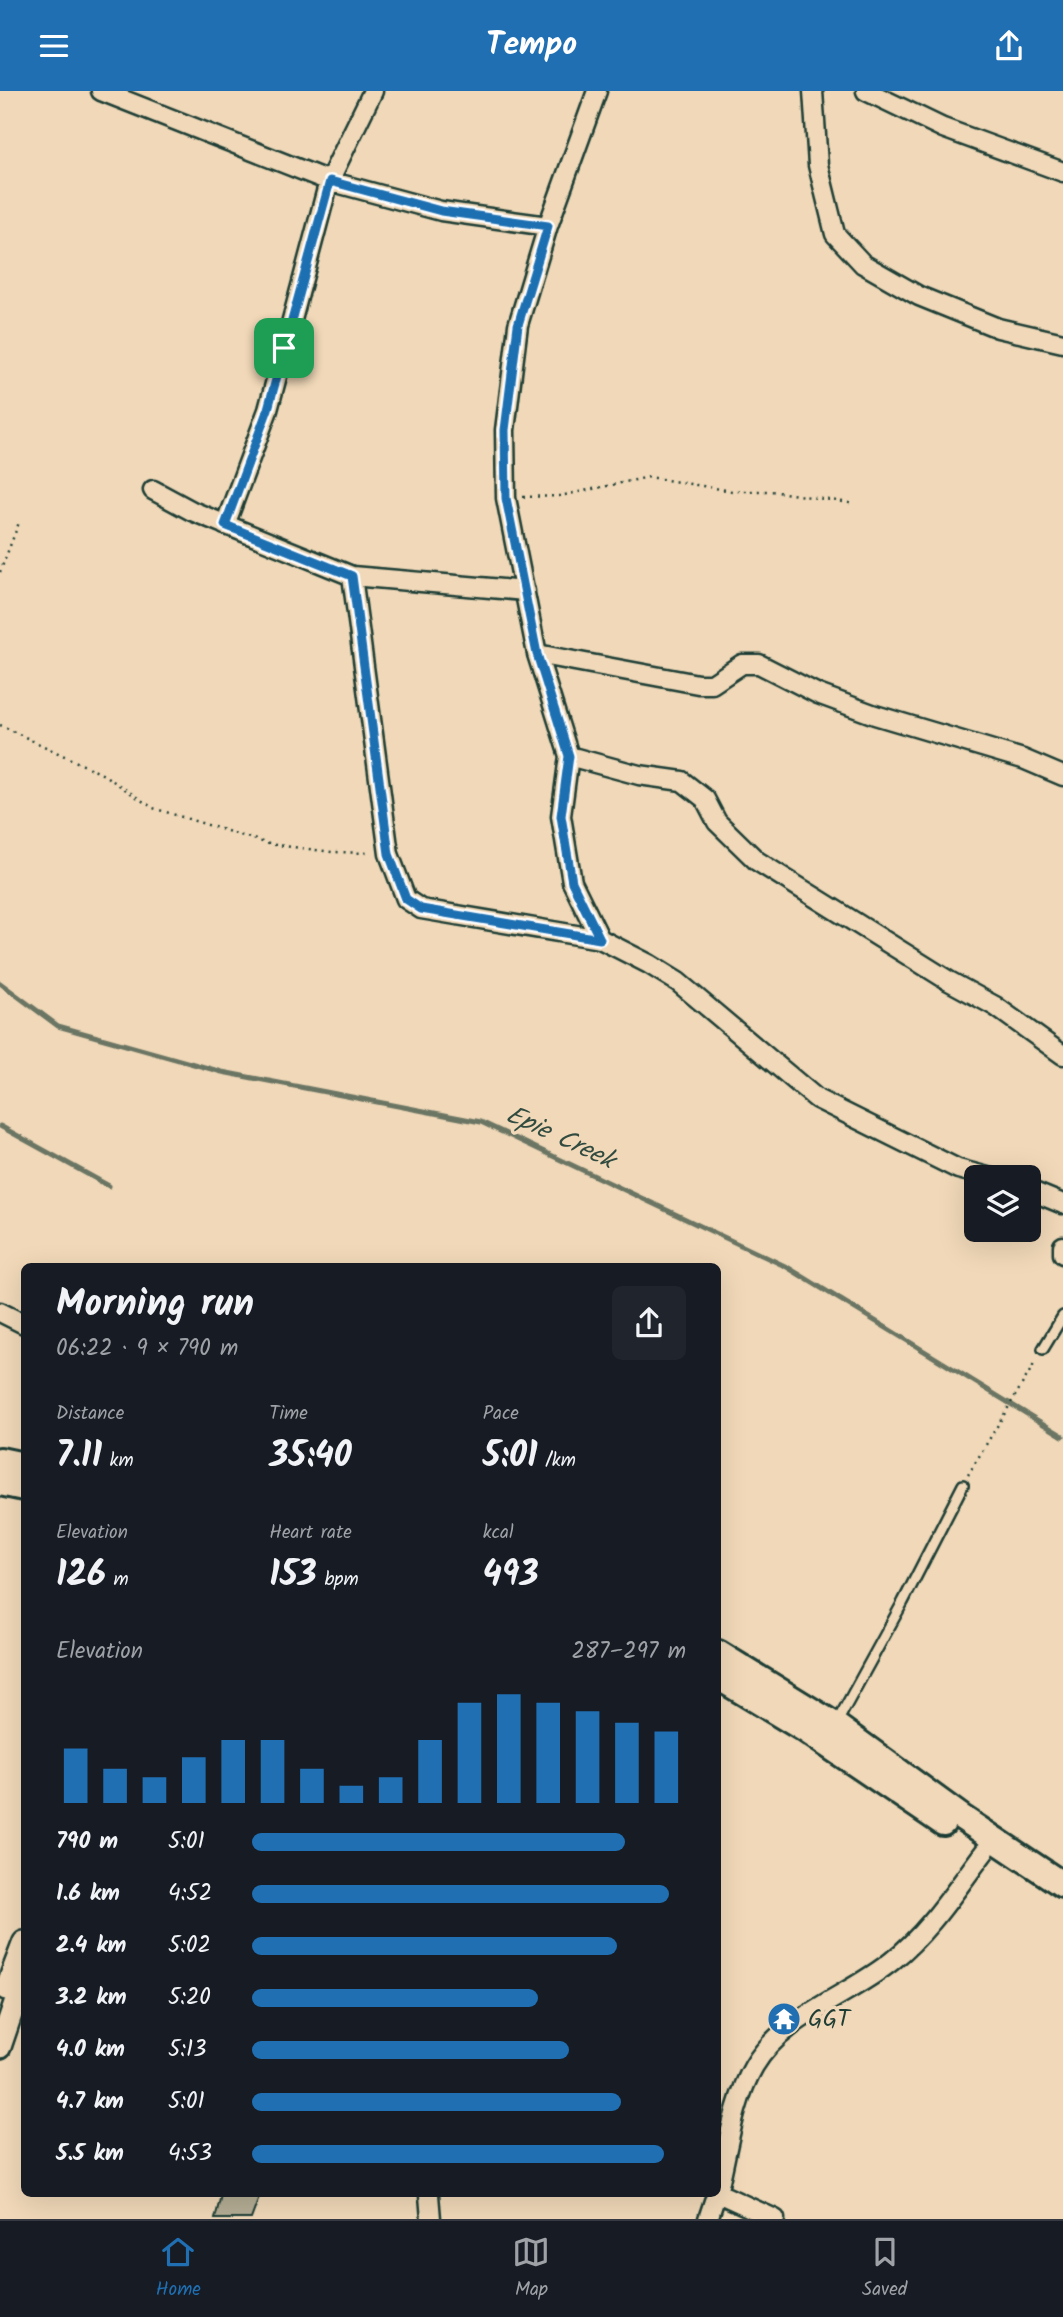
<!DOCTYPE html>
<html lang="en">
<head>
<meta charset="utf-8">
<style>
  :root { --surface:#171b24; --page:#20242c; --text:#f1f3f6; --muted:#9ea1a6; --line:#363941; --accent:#1f6fb2 }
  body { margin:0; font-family:Kalam,sans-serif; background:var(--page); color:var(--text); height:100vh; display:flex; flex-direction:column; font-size:26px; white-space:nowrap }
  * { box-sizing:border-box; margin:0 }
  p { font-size:23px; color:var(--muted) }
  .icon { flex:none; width:38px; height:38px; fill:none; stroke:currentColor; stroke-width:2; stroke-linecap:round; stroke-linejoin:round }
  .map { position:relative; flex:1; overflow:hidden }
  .sheet { position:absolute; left:21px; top:1172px; width:700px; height:934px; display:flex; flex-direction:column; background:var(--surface); border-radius:10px; box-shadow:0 7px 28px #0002 }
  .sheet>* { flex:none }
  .buttons { position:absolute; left:964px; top:1074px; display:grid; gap:14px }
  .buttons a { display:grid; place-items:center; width:77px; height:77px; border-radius:10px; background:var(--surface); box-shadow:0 7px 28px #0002; font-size:35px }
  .pin { position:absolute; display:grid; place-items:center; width:60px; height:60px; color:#fff; margin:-30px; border-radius:14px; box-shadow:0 4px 10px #0006 }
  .round { display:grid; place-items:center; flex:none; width:74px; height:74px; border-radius:10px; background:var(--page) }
  .summary { display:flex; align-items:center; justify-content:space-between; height:119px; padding:0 35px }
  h1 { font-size:38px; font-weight:700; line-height:52px }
  .figures { display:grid; grid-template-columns:repeat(3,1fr); gap:10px; height:119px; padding:7px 35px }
  .figures div { display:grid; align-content:center }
  .figures b { font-size:35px; font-weight:700 }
  .figures small { font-size:19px; font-weight:400 }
  .figures p { font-size:19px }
  .chart { height:196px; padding:14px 35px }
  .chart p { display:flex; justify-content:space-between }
  .chart svg { width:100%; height:126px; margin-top:7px; stroke:var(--accent); stroke-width:6 }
  ul { padding:0 35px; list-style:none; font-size:23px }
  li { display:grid; grid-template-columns:112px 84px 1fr; align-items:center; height:52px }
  li i { height:18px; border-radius:9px; background:var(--accent) }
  header { display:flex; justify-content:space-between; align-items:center; height:91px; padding:0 35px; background:var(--accent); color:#fff; font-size:32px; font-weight:700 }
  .tabs { display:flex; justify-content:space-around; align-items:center; height:98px; border-top:2px solid var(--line); background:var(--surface); font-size:19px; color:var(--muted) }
  .tabs a { display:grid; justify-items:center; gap:4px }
  .tabs .active { color:var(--accent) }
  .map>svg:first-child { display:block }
</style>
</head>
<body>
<header><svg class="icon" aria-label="menu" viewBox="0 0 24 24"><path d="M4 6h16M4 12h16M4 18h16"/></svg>Tempo<svg class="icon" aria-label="share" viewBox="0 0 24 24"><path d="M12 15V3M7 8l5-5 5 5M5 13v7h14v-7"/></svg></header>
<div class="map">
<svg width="1063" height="2128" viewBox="0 0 1063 2128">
  <rect width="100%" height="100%" fill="#f0d8b8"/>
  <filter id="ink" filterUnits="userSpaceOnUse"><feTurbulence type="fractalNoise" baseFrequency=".0143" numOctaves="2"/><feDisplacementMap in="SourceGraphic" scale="14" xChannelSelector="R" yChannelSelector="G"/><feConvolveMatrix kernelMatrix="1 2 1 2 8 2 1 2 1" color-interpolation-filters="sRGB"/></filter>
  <g filter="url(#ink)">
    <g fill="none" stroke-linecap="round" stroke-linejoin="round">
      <path stroke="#6b7563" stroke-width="5" d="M 0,892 L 58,935 L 222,981 L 481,1031 L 787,1176 L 1063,1345
        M 0,1035 L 109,1095"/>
    </g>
    <path fill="#b5ad94" stroke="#1f3d34" stroke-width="2" d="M 221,2104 L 260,2104 L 251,2128 L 215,2128 Z"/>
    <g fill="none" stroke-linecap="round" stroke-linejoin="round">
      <defs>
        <path id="service" d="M 1043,1258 L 1063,1225
          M 836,1633 L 903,1511 L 963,1394"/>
        <path id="minor" d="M 101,0 L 329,90 L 441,120 L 548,135
          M 597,0 L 548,135 L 518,234 L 505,339 L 506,407 L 537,563 L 569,665 L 561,725 L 572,791 L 600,848
          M 813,0 L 818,74 L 835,143 L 863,173 L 919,205 L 998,237 L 1063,252
          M 866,0 L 943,37 L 1063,81
          M 153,399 L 192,420 L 352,485 L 525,500
          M 225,434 L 268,319 L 329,90 L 373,0
          M 352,485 L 389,763 L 406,808 L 421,818 L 600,848 L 649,873 L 678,891 L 817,1008 L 958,1078 L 992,1087
          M 537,563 L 698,593 L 712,593 L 742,573 L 759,573 L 818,603 L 875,624 L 1023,668 L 1063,685
          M 569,665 L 639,684 L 682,690 L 705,708 L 717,731 L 757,770 L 949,890 L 995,915 L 1063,964
          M 1029,1099 L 1063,1113
          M 1063,1155 L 1063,1163
          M 0,1221 L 24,1233
          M 718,2098 C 728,2058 733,2011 754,1975 C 783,1925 849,1905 892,1870 C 930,1840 956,1798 985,1760
          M 718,2102 L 775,2128
          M 429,2104 L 431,2128
          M 708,2128 L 716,2104"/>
        <path id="tertiary" d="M 6,1898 L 24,1851
          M 0,1956 L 24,1885"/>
        <path id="secondary" d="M 0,1369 L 24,1374
          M 0,1392 L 24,1397
          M 718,1562 L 835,1634 L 964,1728 L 1063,1794
          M 718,1586 L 807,1640 L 943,1732"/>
      </defs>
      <use href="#service" stroke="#1f3d34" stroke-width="14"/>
      <use href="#minor" stroke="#1f3d34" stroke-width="23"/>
      <use href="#tertiary" stroke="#1f3d34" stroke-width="26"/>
      <use href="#secondary" stroke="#1f3d34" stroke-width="30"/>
      <path stroke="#1f3d34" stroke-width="2.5" stroke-dasharray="2 5" stroke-linecap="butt" d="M 523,406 L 560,405 L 649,386 L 732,400 L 771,400 L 850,412
        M 0,481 L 20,429
        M 0,634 L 104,684 L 153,717 L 269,753 L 332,761 L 371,762
        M 968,1384 L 1036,1270"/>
      <use href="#service" stroke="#f0d8b8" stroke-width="9"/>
      <use href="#minor" stroke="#f0d8b8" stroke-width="18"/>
      <use href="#tertiary" stroke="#f0d8b8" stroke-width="21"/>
      <use href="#secondary" stroke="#f0d8b8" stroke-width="24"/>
    </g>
  </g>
  <g fill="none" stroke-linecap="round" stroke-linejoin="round" filter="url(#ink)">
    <defs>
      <path id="route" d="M 330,90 L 441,120 L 548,135 L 518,234 L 505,339 L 506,407 L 537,563 L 569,665 L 561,725 L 572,791 L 600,848 L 421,818 L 406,808 L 389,763 L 352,485 L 225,434 L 268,318 Z"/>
    </defs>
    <use href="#route" stroke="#fff" stroke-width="14"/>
    <use href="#route" stroke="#1f6fb2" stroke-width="9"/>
  </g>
  <defs>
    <symbol id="temple-disc" viewBox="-11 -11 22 22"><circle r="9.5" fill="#1f6fb2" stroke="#f0d8b8"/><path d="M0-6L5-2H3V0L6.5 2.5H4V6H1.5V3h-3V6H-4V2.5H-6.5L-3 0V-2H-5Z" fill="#fff"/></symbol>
  </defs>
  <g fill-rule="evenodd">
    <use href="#temple-disc" x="765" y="1909" width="38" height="38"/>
  </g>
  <g text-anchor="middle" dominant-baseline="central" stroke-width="7" stroke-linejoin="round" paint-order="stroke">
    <g font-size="24" fill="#1f3d34" stroke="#f0d8b8" text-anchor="start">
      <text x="808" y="1928">GGT</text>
    </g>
    <g font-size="26" font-style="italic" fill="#324b40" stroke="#f0d8b8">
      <text transform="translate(560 1047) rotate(25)">Epie Creek</text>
    </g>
  </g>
</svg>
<div class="buttons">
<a><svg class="icon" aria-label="layers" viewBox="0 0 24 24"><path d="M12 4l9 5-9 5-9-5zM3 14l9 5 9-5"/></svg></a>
</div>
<div class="pin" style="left:284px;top:257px;background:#1e9e55"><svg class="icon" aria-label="arrive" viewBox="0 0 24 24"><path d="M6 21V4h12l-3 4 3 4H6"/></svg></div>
<section class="sheet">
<div class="summary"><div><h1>Morning run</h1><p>06:22 · 9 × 790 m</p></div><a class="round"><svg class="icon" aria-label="share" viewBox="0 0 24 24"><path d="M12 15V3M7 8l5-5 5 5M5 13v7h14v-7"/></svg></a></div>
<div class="figures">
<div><p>Distance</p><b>7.11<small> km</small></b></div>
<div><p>Time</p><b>35:40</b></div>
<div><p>Pace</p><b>5:01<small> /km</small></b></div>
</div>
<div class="figures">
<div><p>Elevation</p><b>126<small> m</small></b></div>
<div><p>Heart rate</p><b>153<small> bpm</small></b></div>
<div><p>kcal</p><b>493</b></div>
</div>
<div class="chart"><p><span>Elevation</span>287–297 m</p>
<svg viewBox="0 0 160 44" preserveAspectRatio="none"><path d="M5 44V25M15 44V32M25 44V35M35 44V28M45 44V22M55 44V22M65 44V32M75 44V38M85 44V35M95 44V22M105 44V9M115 44V6M125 44V9M135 44V12M145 44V16M155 44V19"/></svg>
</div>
<ul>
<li><b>790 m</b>5:01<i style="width:86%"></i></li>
<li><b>1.6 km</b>4:52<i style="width:96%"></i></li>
<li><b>2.4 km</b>5:02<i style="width:84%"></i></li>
<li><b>3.2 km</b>5:20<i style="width:66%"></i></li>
<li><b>4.0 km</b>5:13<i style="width:73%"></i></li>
<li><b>4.7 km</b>5:01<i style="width:85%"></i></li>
<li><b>5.5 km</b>4:53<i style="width:95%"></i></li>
</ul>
</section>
</div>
<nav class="tabs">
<a class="active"><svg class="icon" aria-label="home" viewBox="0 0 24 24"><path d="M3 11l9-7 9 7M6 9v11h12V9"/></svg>Home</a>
<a><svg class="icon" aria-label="map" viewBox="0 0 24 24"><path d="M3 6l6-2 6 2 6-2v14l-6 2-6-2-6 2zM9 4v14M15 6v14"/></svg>Map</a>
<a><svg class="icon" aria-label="saved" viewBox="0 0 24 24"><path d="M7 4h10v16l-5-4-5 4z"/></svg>Saved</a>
</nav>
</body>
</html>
